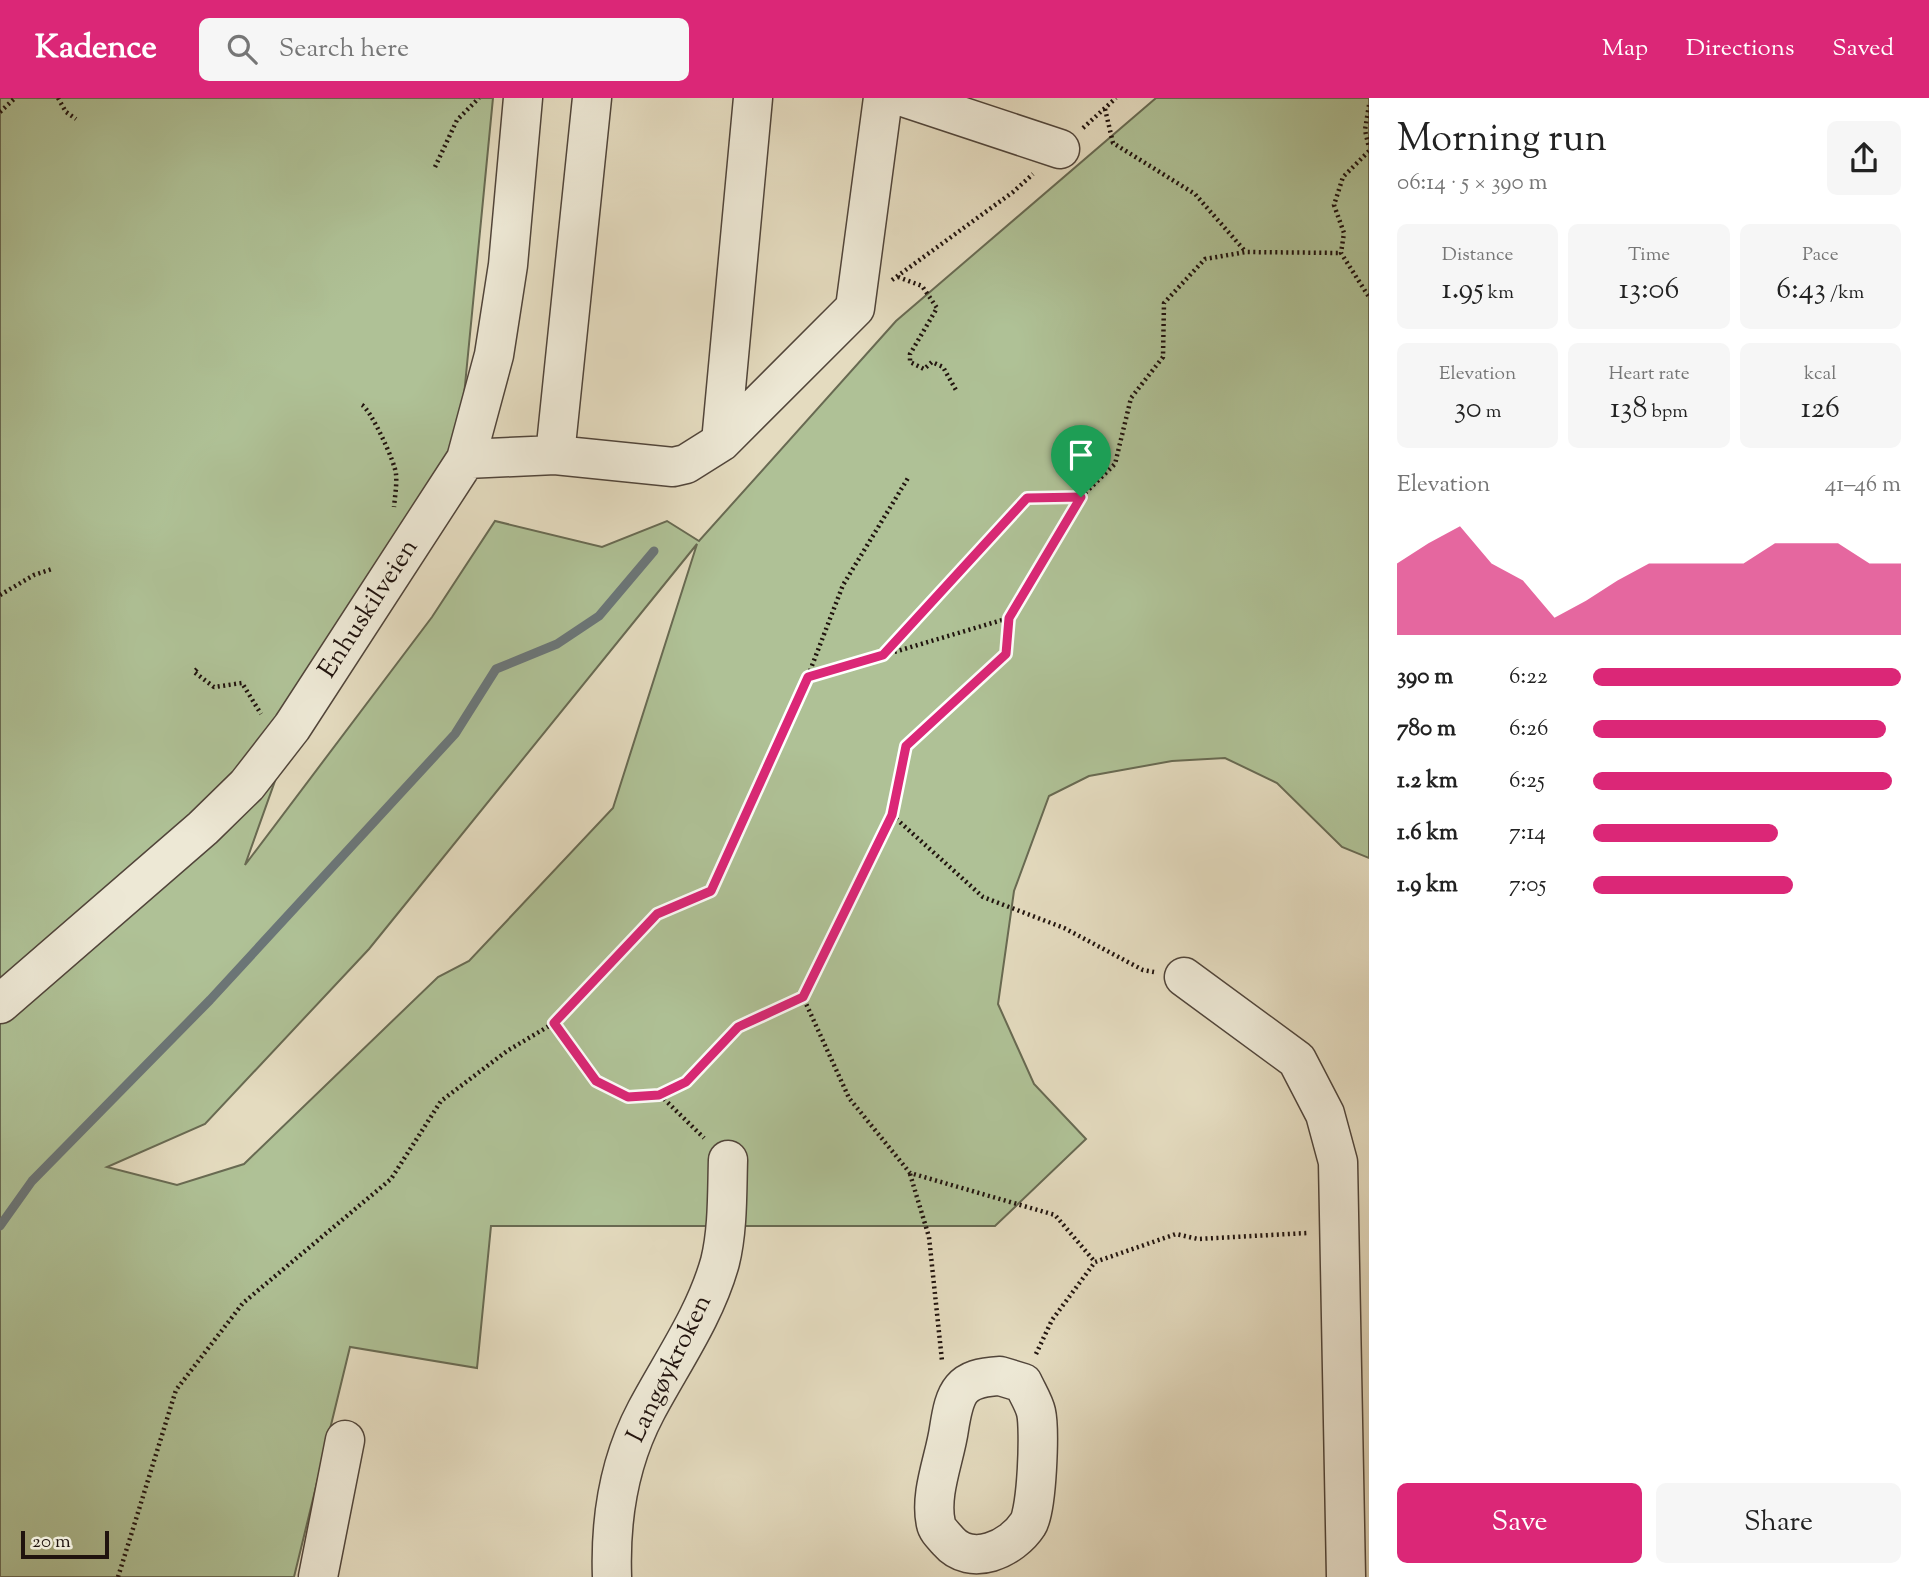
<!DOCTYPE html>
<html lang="en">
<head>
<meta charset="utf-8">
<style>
  :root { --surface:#fff; --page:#f6f6f6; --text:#222; --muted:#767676; --accent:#db2777 }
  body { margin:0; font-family:"Sorts Mill Goudy",serif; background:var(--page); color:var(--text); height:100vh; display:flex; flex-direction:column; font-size:26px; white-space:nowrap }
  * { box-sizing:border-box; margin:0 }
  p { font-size:23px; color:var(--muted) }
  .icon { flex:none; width:38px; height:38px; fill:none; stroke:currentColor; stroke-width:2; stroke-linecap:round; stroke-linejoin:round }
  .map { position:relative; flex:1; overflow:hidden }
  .panel { display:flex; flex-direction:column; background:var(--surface); width:560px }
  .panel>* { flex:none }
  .scale { position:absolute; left:21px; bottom:18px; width:88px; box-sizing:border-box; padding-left:7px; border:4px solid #20130e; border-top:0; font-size:19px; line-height:24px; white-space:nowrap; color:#20130e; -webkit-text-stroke:5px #ede8d5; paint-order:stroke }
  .pin { position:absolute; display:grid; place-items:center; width:60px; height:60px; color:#fff; margin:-72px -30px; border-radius:50% 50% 50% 0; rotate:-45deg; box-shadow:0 0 7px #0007 }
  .pin .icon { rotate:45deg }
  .round { display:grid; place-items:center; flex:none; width:74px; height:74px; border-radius:10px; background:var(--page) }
  .headline { display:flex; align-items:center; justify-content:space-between; height:119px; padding:0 28px }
  h1 { font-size:38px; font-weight:600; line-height:52px }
  .metrics { display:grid; grid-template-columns:repeat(3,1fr); gap:10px; height:119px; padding:7px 28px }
  .metrics div { display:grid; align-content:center; border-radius:10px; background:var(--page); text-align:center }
  .metrics b { font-size:30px; font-weight:600 }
  .metrics small { font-size:19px; font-weight:400 }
  .metrics p { font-size:19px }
  .chart { height:196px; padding:14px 28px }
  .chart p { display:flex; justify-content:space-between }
  .chart svg { width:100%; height:126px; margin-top:7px; fill:var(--accent); opacity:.7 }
  .primary-button { display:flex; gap:14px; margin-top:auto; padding:14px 28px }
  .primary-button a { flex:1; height:80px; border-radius:10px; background:var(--accent); color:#fff; font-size:28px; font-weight:600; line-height:80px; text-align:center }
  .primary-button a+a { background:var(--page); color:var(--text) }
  ul { padding:0 28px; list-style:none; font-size:23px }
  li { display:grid; grid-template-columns:112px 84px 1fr; align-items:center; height:52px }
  li i { height:18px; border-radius:9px; background:var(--accent) }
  header { display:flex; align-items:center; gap:42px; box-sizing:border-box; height:98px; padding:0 35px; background:var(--accent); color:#fff }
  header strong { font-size:33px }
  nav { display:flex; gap:38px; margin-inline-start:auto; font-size:24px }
  .search { width:490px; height:63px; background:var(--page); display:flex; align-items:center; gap:18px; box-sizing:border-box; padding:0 24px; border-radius:10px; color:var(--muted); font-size:26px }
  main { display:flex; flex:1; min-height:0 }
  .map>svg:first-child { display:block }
</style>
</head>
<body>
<header>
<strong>Kadence</strong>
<div class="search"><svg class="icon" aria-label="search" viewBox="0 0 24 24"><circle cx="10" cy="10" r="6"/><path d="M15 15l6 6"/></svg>Search here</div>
<nav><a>Map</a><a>Directions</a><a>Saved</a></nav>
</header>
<main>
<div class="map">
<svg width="1369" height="1479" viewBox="0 0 1369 1479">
  <rect width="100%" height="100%" fill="#e4dbbf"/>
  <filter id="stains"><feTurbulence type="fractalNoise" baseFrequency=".00286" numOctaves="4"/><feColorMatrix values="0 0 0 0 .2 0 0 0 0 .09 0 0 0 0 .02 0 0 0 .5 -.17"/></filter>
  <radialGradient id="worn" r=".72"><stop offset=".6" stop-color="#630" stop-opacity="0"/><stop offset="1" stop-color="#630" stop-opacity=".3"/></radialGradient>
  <path fill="#afc196" stroke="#686a52" stroke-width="2" fill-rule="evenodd" d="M 0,0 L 493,0 L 458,359 L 316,568 L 245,767 L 432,519 L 495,423 L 602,449 L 667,423 L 699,443 L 896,223 L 1156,0 L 1369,0 L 1369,760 L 1342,749 L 1277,685 L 1225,660 L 1172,663 L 1089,678 L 1049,698 L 1014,793 L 998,906 L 1034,986 L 1086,1041 L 995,1128 L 491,1128 L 477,1270 L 350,1249 L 294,1479 L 0,1479 ZM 697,446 L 613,710 L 469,863 L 438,879 L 244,1066 L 177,1087 L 107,1069 L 205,1026 L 369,851 Z"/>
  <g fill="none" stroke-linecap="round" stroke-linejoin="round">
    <path stroke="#6b7678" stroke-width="9" d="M 0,1128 L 32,1083 L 210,902 L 455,636 L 496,571 L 557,546 L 599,518 L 654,453"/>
    <defs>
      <path id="minor" d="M 906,0 L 1060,51
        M 721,344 L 753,0
        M 555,357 L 592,0
        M 466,361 L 555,357 L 673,369 L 686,366 L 721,344 L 855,210 L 883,0
        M 1184,879 L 1297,962 L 1325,1016 L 1338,1064 L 1346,1479
        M 0,906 L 203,730 L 247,687 L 292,629 L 466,361 L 494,257 L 508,167 L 523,0
        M 1000,1278 L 1023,1285 C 1027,1294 1034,1305 1036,1314 C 1040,1331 1037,1413 1028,1426 C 1012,1451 971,1470 948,1443 C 944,1438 937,1432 936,1426 C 929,1396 945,1360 949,1331 C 955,1293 960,1280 1000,1278 Z
        M 318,1479 L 345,1342
        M 612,1479 C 610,1422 619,1364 646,1313 C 672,1264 705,1218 720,1164 C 728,1132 727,1094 728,1062"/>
    </defs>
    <use href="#minor" stroke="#51453a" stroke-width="41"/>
    <path stroke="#20130e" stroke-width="4.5" stroke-dasharray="2 3.5" stroke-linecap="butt" d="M 58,0 L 66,14 L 76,21
      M 1369,7 L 1365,32 L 1369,50
      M 1105,11 L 1113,45 L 1195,96 L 1245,153
      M 0,14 L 15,0
      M 1083,30 L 1116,0
      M 1369,53 L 1343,79 L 1334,107 L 1344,135 L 1341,155 L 1369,199
      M 435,69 L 457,22 L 479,0
      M 898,179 L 922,188 L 937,210 L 910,256 L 910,264 L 924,271 L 932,264 L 943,269 L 957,294
      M 892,182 L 1013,94 L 1033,76
      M 362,307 C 371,312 395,364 396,376 C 397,386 395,398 394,409
      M 1081,399 L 1009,520 L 1006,556 L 906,648 L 892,717 L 803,899 L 849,1000 L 910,1075 L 1055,1117 L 1095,1164
      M 0,497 L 34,477 L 52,471
      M 884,557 L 1009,520
      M 197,571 L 194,574 L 214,589 L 242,585 L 261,616
      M 808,578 L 843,487 L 908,380
      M 892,717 L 983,799 L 1064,830 L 1143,872 L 1154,874
      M 554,925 L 596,983 L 628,999 L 659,997 L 686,984 L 738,929 L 803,899
      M 660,997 L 704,1040
      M 910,1076 L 929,1139 L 942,1263
      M 1036,1256 L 1052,1222 L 1095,1164 L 1176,1136 L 1198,1141 L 1307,1135
      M 118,1479 L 176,1292 L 243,1205 L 391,1081 L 441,1003 L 507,953 L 554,925 L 657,816 L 711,793 L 808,579 L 883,557 L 1027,400 L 1081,399 L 1115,366 L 1131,300 L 1163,259 L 1164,205 L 1205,161 L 1246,154 L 1341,155"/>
    <use href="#minor" stroke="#ede8d5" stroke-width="38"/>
  </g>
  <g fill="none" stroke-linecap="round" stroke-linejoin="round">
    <defs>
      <path id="route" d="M 1081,399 L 1009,520 L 1006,556 L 906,648 L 892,717 L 803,899 L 738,929 L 686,984 L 659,997 L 628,999 L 596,983 L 554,925 L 657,816 L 711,793 L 808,579 L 883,557 L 1027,400 Z"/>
    </defs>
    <use href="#route" stroke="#fff" stroke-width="14"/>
    <use href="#route" stroke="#db2777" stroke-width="9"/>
  </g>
  <g text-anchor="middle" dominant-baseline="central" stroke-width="5" stroke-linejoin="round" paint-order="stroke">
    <g font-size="26" fill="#20130e" stroke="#ede8d5">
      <text transform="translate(369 511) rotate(-57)">Enhuskilveien</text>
      <text transform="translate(670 1271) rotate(-64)">Langøykroken</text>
    </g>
  </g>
  <rect width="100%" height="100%" filter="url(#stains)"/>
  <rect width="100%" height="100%" fill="url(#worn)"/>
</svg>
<div class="scale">20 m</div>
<div class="pin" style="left:1081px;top:399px;background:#1e9e55"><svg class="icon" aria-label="arrive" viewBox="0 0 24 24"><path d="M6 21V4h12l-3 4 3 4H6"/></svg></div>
</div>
<section class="panel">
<div class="headline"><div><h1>Morning run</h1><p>06:14 · 5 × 390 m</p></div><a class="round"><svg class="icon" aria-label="share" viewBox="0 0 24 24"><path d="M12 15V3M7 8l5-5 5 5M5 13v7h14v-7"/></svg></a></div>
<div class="metrics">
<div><p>Distance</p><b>1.95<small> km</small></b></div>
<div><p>Time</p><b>13:06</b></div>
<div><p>Pace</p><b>6:43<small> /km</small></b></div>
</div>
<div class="metrics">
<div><p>Elevation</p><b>30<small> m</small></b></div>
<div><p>Heart rate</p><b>138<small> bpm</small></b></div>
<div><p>kcal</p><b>126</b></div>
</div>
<div class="chart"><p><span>Elevation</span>41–46 m</p>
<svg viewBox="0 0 160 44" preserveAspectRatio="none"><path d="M0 44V19L10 12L20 6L30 19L40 25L50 38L60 32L70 25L80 19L90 19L100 19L110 19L120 12L130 12L140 12L150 19L160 19V44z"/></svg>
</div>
<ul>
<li><b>390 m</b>6:22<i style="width:100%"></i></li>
<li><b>780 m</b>6:26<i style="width:95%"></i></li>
<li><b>1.2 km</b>6:25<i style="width:97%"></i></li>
<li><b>1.6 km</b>7:14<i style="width:60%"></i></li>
<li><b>1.9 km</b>7:05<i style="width:65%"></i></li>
</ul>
<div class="primary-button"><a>Save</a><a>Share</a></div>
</section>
</main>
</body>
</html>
